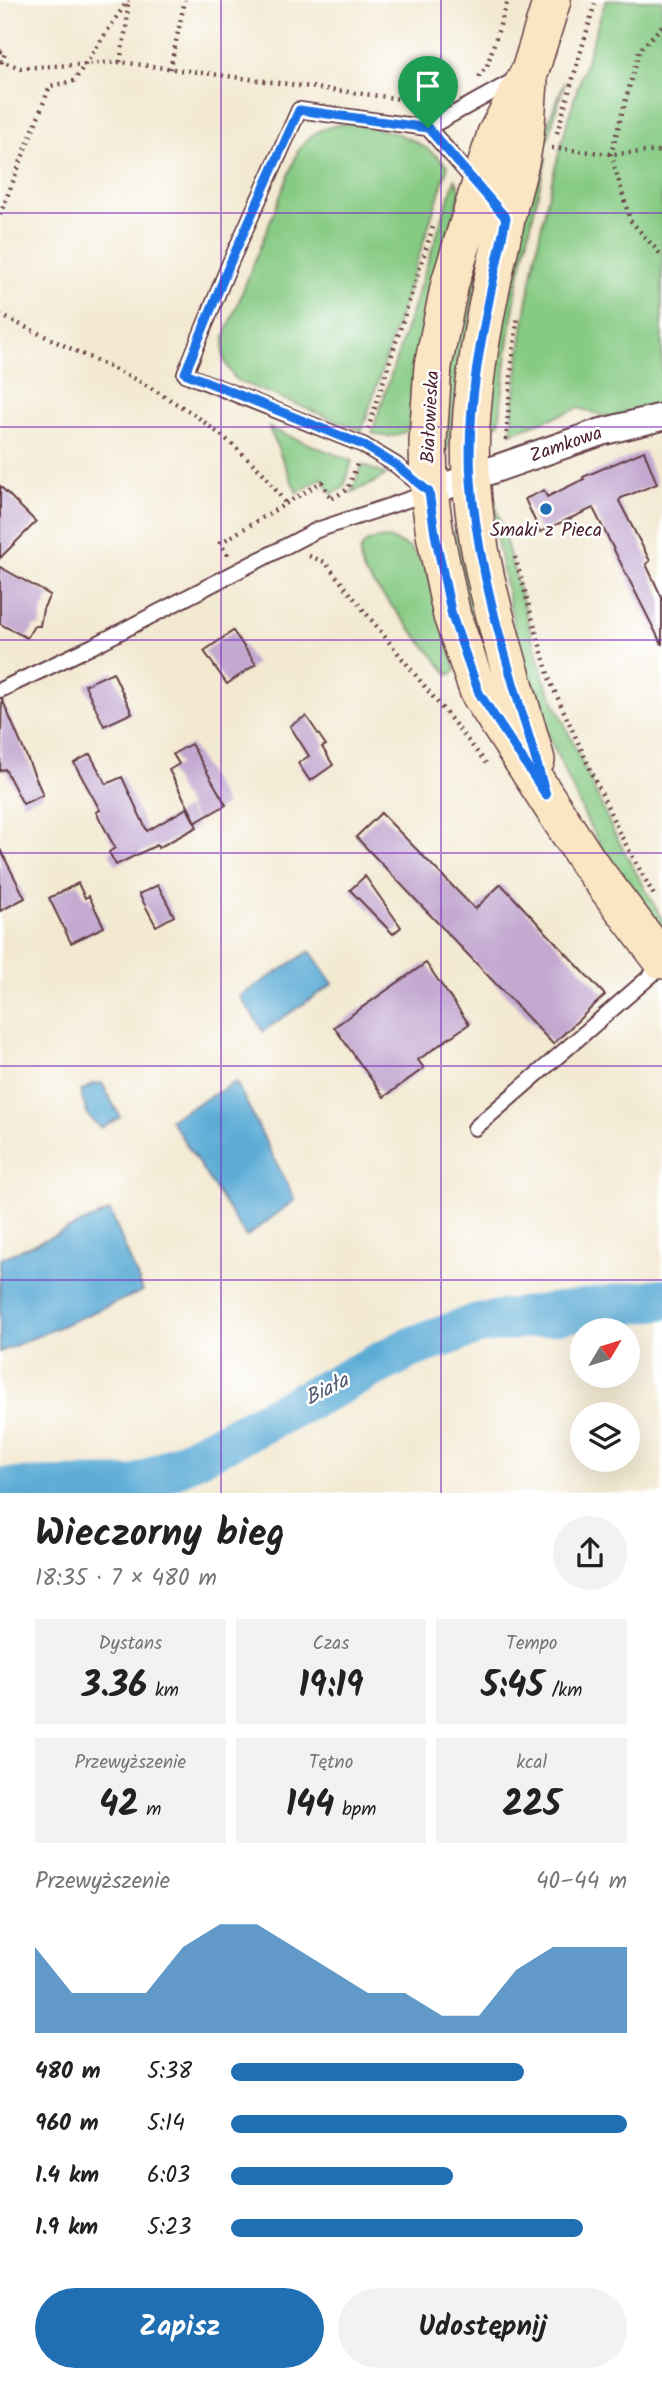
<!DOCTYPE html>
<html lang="pl">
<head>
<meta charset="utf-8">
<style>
  :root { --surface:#fff; --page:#f2f2f2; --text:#222; --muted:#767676; --accent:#1f6fb2 }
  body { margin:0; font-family:Kalam,sans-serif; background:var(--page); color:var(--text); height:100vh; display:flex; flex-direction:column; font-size:26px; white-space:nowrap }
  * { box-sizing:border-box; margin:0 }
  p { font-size:23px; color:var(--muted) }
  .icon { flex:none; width:38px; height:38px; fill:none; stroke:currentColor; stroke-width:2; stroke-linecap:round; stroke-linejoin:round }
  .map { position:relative; height:1493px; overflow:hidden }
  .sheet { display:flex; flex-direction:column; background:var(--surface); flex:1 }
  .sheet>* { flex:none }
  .needle { width:46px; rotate:52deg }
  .tools { position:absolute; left:570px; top:1318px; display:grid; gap:14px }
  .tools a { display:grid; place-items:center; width:70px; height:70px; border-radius:50%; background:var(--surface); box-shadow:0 7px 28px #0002; font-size:35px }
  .pin { position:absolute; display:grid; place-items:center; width:60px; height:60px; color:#fff; margin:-72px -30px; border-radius:50% 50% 50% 0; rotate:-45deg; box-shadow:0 0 7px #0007 }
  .pin .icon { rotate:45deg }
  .round { display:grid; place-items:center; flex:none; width:74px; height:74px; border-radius:37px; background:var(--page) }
  .summary { display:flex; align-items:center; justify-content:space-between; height:119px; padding:0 35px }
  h1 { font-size:38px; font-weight:700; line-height:52px }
  .stats { display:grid; grid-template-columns:repeat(3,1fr); gap:10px; height:119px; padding:7px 35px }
  .stats div { display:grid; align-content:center; border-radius:0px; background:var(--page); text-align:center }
  .stats b { font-size:35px; font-weight:700 }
  .stats small { font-size:19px; font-weight:400 }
  .stats p { font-size:19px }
  .chart { height:196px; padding:14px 35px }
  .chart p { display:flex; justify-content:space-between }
  .chart svg { width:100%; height:126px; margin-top:7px; fill:var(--accent); opacity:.7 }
  .action { display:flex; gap:14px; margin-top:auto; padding:14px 35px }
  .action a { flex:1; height:80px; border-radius:42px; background:var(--accent); color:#fff; font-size:28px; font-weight:700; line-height:80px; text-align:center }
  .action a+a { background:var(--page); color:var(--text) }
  ul { padding:0 35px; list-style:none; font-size:23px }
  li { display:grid; grid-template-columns:112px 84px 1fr; align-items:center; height:52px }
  li i { height:18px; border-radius:9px; background:var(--accent) }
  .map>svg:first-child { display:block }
</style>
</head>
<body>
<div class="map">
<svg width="662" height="1493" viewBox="0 0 662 1493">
  <rect width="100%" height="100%" fill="#fff"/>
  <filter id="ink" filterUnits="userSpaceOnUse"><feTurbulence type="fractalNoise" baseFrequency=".0143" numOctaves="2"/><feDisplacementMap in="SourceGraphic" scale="14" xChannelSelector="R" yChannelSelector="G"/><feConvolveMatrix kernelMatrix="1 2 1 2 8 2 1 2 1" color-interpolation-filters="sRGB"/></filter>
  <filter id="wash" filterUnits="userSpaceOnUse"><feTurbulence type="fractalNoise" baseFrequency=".00686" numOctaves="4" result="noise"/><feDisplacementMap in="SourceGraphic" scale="28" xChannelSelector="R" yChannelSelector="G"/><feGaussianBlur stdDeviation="1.57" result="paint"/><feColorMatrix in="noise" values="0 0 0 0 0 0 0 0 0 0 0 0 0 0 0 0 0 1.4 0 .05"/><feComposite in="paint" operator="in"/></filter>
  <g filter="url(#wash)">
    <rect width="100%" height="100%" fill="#f3e9d1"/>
    <path fill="#86ca83" stroke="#687457" stroke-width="2" d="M 606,0 L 662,0 L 662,406 L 610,418 L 579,408 L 511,433 C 520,334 536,235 563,138 C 575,92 591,46 606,0 Z
      M 565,81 L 548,139 L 542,136 Z
      M 347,123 C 389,130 417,135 448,166 L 362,431 L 236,380 C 223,361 221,358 225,336 L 298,151 C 313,131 321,128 347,123 Z
      M 537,156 L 546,158 L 517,286 L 507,352 L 499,424 L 489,424 L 495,353 Z
      M 455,179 L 461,191 L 428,310 L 408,430 C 394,438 386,438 372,433 Z
      M 490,218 L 448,448 L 442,449 L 444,391 L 466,271 Z
      M 269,428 L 352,461 L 344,487 L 332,494 L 322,478 L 297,493 Z
      M 362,465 L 386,475 L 373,483 L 352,492 Z
      M 492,492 L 544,679 L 614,833 L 662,919 L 662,934 L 618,877 L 588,823 L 546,730 L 520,657 L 489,501 Z
      M 456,532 L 476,603 L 519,736 L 481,657 L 448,534 Z
      M 388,538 L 409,547 L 425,565 L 456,671 L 449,675 L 365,574 C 354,549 361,539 388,538 Z"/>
    <path fill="#5cacd6" stroke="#536680" stroke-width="2" d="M 310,951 L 333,984 L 263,1031 L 240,996 Z
      M 236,1082 L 295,1200 L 246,1237 L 170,1119 Z
      M 102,1083 L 120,1117 L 101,1128 L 88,1116 L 80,1092 L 93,1084 Z
      M 110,1211 L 143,1291 L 0,1352 L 0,1259 Z"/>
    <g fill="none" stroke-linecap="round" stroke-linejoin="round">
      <path stroke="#5cacd6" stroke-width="42" d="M 0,1489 L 135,1487 L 410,1348 L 478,1324 L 662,1299"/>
    </g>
    <g id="blocks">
      <path fill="#c3a8d0" d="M 644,451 L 657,484 L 621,498 L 619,501 L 650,561 L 646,564 L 662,598 L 662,645 L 593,508 L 540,532 L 525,499 L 544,490 L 547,497 L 584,479 L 583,477 Z
        M 0,486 L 36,522 L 0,558 Z
        M 0,567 L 50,595 L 43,609 L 40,626 L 34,626 L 27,638 L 0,624 Z
        M 233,631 L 256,664 L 227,684 L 204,651 Z
        M 113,672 L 132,713 L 104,726 L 85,685 Z
        M 2,699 L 43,795 L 23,804 L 5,769 L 0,771 Z
        M 306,716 L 326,745 L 322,747 L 333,765 L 310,781 L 298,763 L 309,756 L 290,726 Z
        M 191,744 L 226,805 L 196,822 L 169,770 L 179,764 L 173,754 Z
        M 90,754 L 106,784 L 122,777 L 147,831 L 187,808 L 197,827 L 158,848 L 157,845 L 116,865 L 109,852 L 115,848 L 96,812 L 100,810 L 74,763 Z
        M 381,813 L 475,909 L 501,884 L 605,995 L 553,1044 L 356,837 Z
        M 0,849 L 25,898 L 0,911 Z
        M 365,876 L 401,927 L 393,934 L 350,890 Z
        M 78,883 L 85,898 L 89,896 L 104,927 L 71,943 L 49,898 Z
        M 158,885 L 174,916 L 156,926 L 139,894 Z
        M 426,963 L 469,1024 L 418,1060 L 424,1068 L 384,1097 L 334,1027 Z"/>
    </g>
  </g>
  <g filter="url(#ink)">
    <use href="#blocks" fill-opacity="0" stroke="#633d44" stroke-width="2"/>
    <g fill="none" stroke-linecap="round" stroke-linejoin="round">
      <defs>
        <path id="service" d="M 428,128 L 478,185
          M 424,488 L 396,465 L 363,445 L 185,374 L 230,263 L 299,110 L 428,128 L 516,79
          M 0,690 L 93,646 L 317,530 L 428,493
          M 475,1128 L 662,966"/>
        <path id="minor" d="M 429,492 L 601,432 L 662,417"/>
        <path id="secondary" d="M 552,0 L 530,71 L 496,134 L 450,283 L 433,366 L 428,441 L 429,492 L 435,534 L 452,616 L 479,693 L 588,862 L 662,960
          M 529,83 C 527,102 527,122 524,141 C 521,167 511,193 506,219 C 492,282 477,347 472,412 C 461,532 505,647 536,760"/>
      </defs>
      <use href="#service" stroke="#633d44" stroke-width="18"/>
      <use href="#minor" stroke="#633d44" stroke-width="30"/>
      <use href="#secondary" stroke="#633d44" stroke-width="40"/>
      <path stroke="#633d44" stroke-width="4.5" stroke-dasharray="2 5" stroke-linecap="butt" d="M 662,26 L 639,51 L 611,154 L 630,220 L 662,256
        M 0,51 L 5,53 L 0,67
        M 0,61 L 21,68 L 120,62 L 432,103
        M 120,62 L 127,23 L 128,1
        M 170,69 L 185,0
        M 479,77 L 487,66 L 508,0
        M 557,133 L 596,0
        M 552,148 L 611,154 L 662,151
        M 0,215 L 50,86 L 74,81 L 128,0
        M 0,315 L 141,382 L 195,415 L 231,443 L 264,474 L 286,504
        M 368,429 L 433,227
        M 506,440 L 513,352 L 518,316
        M 228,555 L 220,543 L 322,482 L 331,499 L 348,489 L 357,464
        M 309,556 L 325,562 L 486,763
        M 515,557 L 550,681 L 619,832 L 655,897"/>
      <use href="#service" stroke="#fff" stroke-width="14"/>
      <use href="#minor" stroke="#fff" stroke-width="26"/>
      <use href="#secondary" stroke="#fbe6c4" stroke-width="37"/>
    </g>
  </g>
  <g fill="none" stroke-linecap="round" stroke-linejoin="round" filter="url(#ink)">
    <defs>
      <path id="route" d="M 299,110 L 428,128 L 506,218 C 489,304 465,392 471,480 C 479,588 517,692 546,795 L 479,693 L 452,616 L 435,534 L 429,492 L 396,465 L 363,445 L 185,373 L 230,263 Z"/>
    </defs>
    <use href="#route" stroke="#fff" stroke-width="14"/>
    <use href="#route" stroke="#1a73e8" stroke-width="9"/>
  </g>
  <path fill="none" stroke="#7b2cbf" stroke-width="2" stroke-opacity="0.55" d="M 221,0 L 221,1493M 441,0 L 441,1493M 0,213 L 662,213M 0,427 L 662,427M 0,640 L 662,640M 0,853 L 662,853M 0,1066 L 662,1066M 0,1280 L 662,1280"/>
  <circle fill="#1f6fb2" stroke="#fff" stroke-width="2.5" cx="546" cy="509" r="7"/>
  <g text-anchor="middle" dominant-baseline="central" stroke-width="5" stroke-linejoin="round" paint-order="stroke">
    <g font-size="19" fill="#4a1f2b" stroke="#fff">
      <text transform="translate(431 417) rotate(-87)">Białowieska</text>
      <text transform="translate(566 445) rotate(-19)">Zamkowa</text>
    </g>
    <g font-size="19" fill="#4a1f2b" stroke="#fff">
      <text x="546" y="531">Smaki z Pieca</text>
    </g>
    <g font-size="21" font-style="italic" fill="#51576f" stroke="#fff">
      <text transform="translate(327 1390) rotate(-27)">Biała</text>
    </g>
  </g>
</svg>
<div class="tools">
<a><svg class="needle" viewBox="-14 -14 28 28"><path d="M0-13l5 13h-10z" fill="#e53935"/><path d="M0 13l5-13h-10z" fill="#767676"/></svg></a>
<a><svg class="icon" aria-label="layers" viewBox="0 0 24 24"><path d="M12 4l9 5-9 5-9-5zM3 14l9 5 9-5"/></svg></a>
</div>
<div class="pin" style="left:428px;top:128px;background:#1e9e55"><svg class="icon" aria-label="arrive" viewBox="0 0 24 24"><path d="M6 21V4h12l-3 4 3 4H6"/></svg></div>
</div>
<section class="sheet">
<div class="summary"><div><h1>Wieczorny bieg</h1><p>18:35 · 7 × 480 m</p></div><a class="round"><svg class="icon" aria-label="share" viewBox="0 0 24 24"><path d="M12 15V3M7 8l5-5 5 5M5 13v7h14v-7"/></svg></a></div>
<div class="stats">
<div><p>Dystans</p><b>3.36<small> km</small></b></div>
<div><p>Czas</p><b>19:19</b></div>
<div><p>Tempo</p><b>5:45<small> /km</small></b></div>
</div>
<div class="stats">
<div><p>Przewyższenie</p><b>42<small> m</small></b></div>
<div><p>Tętno</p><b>144<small> bpm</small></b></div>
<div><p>kcal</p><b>225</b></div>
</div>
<div class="chart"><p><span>Przewyższenie</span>40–44 m</p>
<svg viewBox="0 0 160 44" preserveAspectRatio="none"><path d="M0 44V14L10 30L20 30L30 30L40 14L50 6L60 6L70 14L80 22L90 30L100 30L110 38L120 38L130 22L140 14L150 14L160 14V44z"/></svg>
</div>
<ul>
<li><b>480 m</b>5:38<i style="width:74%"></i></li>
<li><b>960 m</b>5:14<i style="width:100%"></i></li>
<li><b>1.4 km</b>6:03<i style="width:56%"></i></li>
<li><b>1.9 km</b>5:23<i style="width:89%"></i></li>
</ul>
<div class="action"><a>Zapisz</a><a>Udostępnij</a></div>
</section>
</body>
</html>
